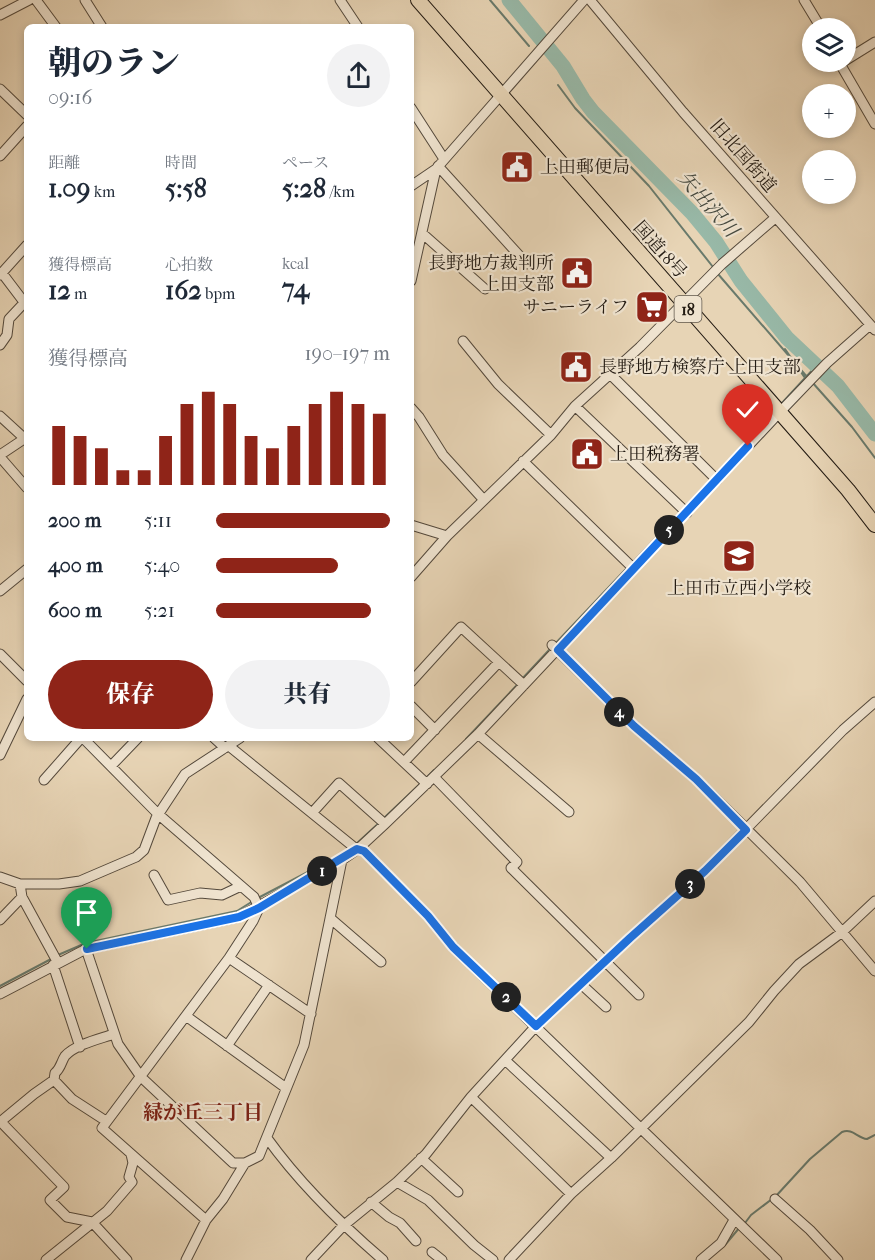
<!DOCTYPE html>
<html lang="ja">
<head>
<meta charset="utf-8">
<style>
  :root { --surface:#fff; --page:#f2f2f3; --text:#1f2937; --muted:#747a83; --accent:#8f2418 }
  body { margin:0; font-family:"IM FELL French Canon","Noto Serif JP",serif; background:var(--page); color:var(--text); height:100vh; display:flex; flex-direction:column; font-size:22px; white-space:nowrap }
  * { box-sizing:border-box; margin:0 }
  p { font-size:20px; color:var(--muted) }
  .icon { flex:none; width:33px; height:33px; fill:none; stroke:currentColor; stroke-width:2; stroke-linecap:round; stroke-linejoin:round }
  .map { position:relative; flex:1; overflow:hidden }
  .drawer { position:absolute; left:24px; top:24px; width:390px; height:717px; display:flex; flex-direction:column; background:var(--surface); border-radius:9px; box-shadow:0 3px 9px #0003 }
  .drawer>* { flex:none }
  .controls { position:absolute; left:802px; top:18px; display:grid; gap:12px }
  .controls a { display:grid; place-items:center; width:54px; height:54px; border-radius:50%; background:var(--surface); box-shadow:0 3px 9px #0003; font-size:30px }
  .pin { position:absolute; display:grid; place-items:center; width:51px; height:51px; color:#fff; margin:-62px -26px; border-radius:50% 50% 50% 0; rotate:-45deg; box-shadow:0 0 6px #0007 }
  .pin .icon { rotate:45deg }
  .km { position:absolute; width:30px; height:30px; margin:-15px; border-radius:50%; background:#222; color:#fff; font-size:16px; line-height:30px; text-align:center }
  .round { display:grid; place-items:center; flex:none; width:63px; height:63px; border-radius:32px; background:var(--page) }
  .overview { display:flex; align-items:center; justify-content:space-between; height:102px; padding:0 24px }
  h1 { font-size:33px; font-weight:800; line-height:45px }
  .figures { display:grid; grid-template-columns:repeat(3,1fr); gap:9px; height:102px; padding:6px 24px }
  .figures div { display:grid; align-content:center }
  .figures b { font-size:26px; font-weight:800 }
  .figures small { font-size:16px; font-weight:400 }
  .figures p { font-size:16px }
  .chart { height:168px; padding:12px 24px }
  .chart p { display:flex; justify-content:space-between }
  .chart svg { width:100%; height:108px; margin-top:6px; stroke:var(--accent); stroke-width:6 }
  .action { display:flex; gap:12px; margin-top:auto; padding:12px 24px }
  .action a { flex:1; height:69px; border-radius:36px; background:var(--accent); color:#fff; font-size:24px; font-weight:800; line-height:69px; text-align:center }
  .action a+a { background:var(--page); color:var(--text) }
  ul { padding:0 24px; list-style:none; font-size:20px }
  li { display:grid; grid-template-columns:96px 72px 1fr; align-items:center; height:45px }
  li i { height:15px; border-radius:8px; background:var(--accent) }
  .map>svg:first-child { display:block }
</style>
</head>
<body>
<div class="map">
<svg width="875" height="1260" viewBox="0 0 875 1260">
  <rect width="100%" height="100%" fill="#e7d4b5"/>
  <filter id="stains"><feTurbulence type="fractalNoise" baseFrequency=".00333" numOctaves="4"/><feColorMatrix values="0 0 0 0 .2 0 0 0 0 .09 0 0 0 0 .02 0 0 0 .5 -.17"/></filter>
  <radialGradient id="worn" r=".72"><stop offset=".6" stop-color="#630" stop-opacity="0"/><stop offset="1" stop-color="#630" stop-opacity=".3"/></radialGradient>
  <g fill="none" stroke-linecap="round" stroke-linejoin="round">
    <path stroke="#697a6c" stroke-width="2" d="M 490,0 L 529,46
      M 558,85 L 575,108 L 649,186 L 713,267
      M 718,274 L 808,378
      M 785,349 L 805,378
      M 812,382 L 852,427 L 875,458
      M 782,403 L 817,365
      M 554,645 L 626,569
      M 521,680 L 550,649
      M 466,739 L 518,684
      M 425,779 L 434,770
      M 384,818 L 421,783
      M 355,845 L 380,822
      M 258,898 L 346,852
      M 58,955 L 86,943 L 237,911 L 253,901
      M 0,986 L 53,958
      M 776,1196 L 810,1159 L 842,1132 C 853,1128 857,1138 867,1139 L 875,1135
      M 745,1223 L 751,1215 L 772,1199
      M 725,1245 L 740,1227"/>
    <path stroke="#98b9a8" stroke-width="15" d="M 509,0 L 563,66 L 583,99 L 593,112 L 692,213 L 716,242 L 741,281 L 787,338 L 838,386 L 875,434"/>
    <defs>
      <path id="minor" d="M 36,0 L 56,27
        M 85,0 L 102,27
        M 340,0 L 358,27
        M 590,0 L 683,112 L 875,330
        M 804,0 L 821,28
        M 0,15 L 29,0
        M 846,60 L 875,42
        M 839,62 L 875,124
        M 0,89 L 27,115
        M 411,108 L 444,159
        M 0,156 L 27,126
        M 438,166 L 527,264
        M 411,186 L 436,169 L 584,0
        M 423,234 L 485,289
        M 2,273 L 27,306
        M 0,275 L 27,245
        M 411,281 L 436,169
        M 463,341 L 498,384 L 551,435
        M 0,345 L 7,335 L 9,319 L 24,303
        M 610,374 L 717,480
        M 575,406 L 687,513
        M 411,408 L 419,417 L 443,455 L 483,499
        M 0,416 L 24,438
        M 0,455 L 27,437
        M 0,457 L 27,488
        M 523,461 L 633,568
        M 411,525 L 447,536
        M 411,577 L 447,536 L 551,435 L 575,406 L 640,347 L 722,264 L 775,218
        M 0,591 L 27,569
        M 552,645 L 634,726 L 696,779 L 800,882 L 875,971
        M 0,654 L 27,681
        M 411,682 L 461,627 L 524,685
        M 411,706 L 435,730
        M 478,734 L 569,812
        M 83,738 L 158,814 L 254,897 L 259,908 L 253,921 L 229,958 L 102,1128 L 206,1220
        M 214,738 L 225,748
        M 378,738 L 427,784
        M 229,746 L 355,848 L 364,851 L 428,916 L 453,947 L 777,1260
        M 0,755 L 27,699
        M 404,762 L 499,662
        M 111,766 L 138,738
        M 434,777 L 517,862 L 511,868 L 639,995
        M 44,780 L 81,738
        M 312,813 L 339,783 L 385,824
        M 154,875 L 168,900 L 200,893 L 222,895 L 241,886
        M 0,877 L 20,884 L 59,884 L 80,881 L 136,857 L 144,850 L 156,818 L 185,774 L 240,738
        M 20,884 L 22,897 L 58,963
        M 330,918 L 381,962
        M 0,920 L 22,897
        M 86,949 L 118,1044 L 141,1077 L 233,1163 L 245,1163 L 259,1156 L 304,1045 L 342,860
        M 229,958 L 311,1014
        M 53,965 L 80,1047
        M 581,984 L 606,1007
        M 0,994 L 86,949 L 239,917 L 342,860 L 358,849 L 385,824 L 478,734 L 779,413 L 827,363 L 870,325
        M 186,1016 L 286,1088
        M 227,1046 L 269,985
        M 505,1060 L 611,1158
        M 54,1080 L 72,1099 L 106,1121
        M 471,1097 L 571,1194
        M 0,1121 L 64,1187 L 50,1200 L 67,1217 L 92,1222 L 127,1260
        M 0,1122 L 34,1094 L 54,1080 L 55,1073 C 61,1068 61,1062 65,1056 C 76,1044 100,1039 114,1034
        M 267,1138 C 300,1184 340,1223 383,1260
        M 421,1158 L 458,1192
        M 397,1182 L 428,1200 L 474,1245 L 493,1260
        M 775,1199 L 810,1230 L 838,1260
        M 371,1202 L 389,1217 L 400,1223 L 416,1241
        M 432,1252 L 442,1260
        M 46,1260 L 107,1211 L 132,1182 L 129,1177 L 133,1163 L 131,1154
        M 186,1260 L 206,1220 L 223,1199 L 245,1163
        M 311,1260 L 343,1226 L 397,1182 L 426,1154 L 471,1097 L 536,1026 L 630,938 L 705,871 L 843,730 L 875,702
        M 509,1260 L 571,1194 L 611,1158 L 749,1022 L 774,991 L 799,964 L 841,933 L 875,901
        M 701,1260 L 721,1243 L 734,1220"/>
      <path id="highway" d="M 418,0 L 848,490 L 875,525"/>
    </defs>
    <use href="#minor" stroke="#54493c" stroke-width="11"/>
    <use href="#highway" stroke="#231b13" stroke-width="16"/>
    <use href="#minor" stroke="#efe3cf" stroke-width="9"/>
    <use href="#highway" stroke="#e7d4b5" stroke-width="14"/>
  </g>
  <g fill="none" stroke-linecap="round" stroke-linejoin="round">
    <defs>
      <path id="route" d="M 87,949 L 239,917 L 259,908 L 357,849 L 364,851 L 428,916 L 453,947 L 536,1026 L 630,938 L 705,871 L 746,830 L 696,779 L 634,726 L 558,650 L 748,446"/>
    </defs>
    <use href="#route" stroke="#fff" stroke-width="12"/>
    <use href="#route" stroke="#1a73e8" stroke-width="8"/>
  </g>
  <defs>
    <symbol id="civic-square" viewBox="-11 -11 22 22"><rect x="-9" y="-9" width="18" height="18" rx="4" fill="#8f2418" stroke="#efe3cf"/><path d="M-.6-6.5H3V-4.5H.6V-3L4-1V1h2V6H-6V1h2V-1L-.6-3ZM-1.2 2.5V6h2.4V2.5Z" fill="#fff"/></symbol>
    <symbol id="supermarket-square" viewBox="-11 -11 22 22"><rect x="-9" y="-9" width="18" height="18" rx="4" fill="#8f2418" stroke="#efe3cf"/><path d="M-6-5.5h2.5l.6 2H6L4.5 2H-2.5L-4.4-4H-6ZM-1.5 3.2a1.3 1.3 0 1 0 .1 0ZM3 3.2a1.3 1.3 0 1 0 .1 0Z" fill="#fff"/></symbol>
    <symbol id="school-square" viewBox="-11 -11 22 22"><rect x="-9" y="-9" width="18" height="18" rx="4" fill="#8f2418" stroke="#efe3cf"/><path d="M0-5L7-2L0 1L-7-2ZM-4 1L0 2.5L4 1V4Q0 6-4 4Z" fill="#fff"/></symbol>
  </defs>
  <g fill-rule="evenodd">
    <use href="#civic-square" x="498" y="148" width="38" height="38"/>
    <use href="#civic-square" x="558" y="254" width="38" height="38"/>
    <use href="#supermarket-square" x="633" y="288" width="38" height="38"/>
    <use href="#civic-square" x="557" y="348" width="38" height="38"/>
    <use href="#civic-square" x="568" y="435" width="38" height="38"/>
    <use href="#school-square" x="720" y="537" width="38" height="38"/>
  </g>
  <g text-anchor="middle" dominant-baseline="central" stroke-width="4.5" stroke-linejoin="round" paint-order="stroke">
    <rect fill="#efe3cf" stroke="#60574b" stroke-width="1.5" x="674.5" y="296" width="27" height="26" rx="4.5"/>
    <g font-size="16" font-weight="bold" fill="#231b13">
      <text x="688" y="309">18</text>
    </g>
    <g font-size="18" fill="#231b13" stroke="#efe3cf">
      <text transform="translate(743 156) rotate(49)">旧北国街道</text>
      <text transform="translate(660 250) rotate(48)">国道18号</text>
    </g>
    <g font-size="18" fill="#231b13" stroke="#efe3cf" text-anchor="start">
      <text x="540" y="167">上田郵便局</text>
      <text x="554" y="263" text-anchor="end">長野地方裁判所<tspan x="554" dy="21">上田支部</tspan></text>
      <text x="629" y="307" text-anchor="end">サニーライフ</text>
      <text x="599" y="367">長野地方検察庁 上田支部</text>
      <text x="610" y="454">上田税務署</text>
      <text x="739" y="588" text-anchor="middle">上田市立西小学校</text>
    </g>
    <g font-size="20" font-style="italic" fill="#464a40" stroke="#efe3cf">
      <text transform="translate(708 204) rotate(49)">矢出沢川</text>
    </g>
    <g font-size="20" font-weight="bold" fill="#7a1f14" stroke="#efe3cf">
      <text x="203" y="1112">緑が丘三丁目</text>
    </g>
  </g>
  <rect width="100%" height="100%" filter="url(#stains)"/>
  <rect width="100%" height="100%" fill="url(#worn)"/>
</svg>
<div class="controls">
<a><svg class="icon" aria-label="layers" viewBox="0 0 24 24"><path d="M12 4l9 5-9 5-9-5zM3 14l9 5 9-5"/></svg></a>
<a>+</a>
<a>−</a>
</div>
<div class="pin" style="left:87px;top:949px;background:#1e9e55"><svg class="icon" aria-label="arrive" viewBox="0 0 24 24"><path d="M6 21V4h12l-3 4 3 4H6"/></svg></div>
<div class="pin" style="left:748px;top:446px;background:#d93025"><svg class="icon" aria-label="check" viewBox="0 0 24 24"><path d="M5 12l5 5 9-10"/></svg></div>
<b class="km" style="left:322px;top:871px">1</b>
<b class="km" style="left:506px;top:997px">2</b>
<b class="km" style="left:690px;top:884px">3</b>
<b class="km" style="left:619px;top:712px">4</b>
<b class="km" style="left:669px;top:530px">5</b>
<section class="drawer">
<div class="overview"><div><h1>朝のラン</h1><p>09:16</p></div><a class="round"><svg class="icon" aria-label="share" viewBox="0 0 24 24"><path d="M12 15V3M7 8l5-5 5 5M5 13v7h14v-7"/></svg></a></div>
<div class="figures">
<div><p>距離</p><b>1.09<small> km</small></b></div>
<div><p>時間</p><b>5:58</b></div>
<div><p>ペース</p><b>5:28<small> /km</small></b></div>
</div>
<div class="figures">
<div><p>獲得標高</p><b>12<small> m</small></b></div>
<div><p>心拍数</p><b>162<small> bpm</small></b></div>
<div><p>kcal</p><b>74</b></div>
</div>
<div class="chart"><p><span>獲得標高</span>190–197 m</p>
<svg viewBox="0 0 160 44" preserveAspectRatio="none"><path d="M5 44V20M15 44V24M25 44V29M35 44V38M45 44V38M55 44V24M65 44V11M75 44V6M85 44V11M95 44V24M105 44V29M115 44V20M125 44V11M135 44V6M145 44V11M155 44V15"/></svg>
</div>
<ul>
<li><b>200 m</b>5:11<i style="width:100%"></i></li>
<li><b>400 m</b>5:40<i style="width:70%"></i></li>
<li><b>600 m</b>5:21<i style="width:89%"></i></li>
</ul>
<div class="action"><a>保存</a><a>共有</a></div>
</section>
</div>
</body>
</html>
